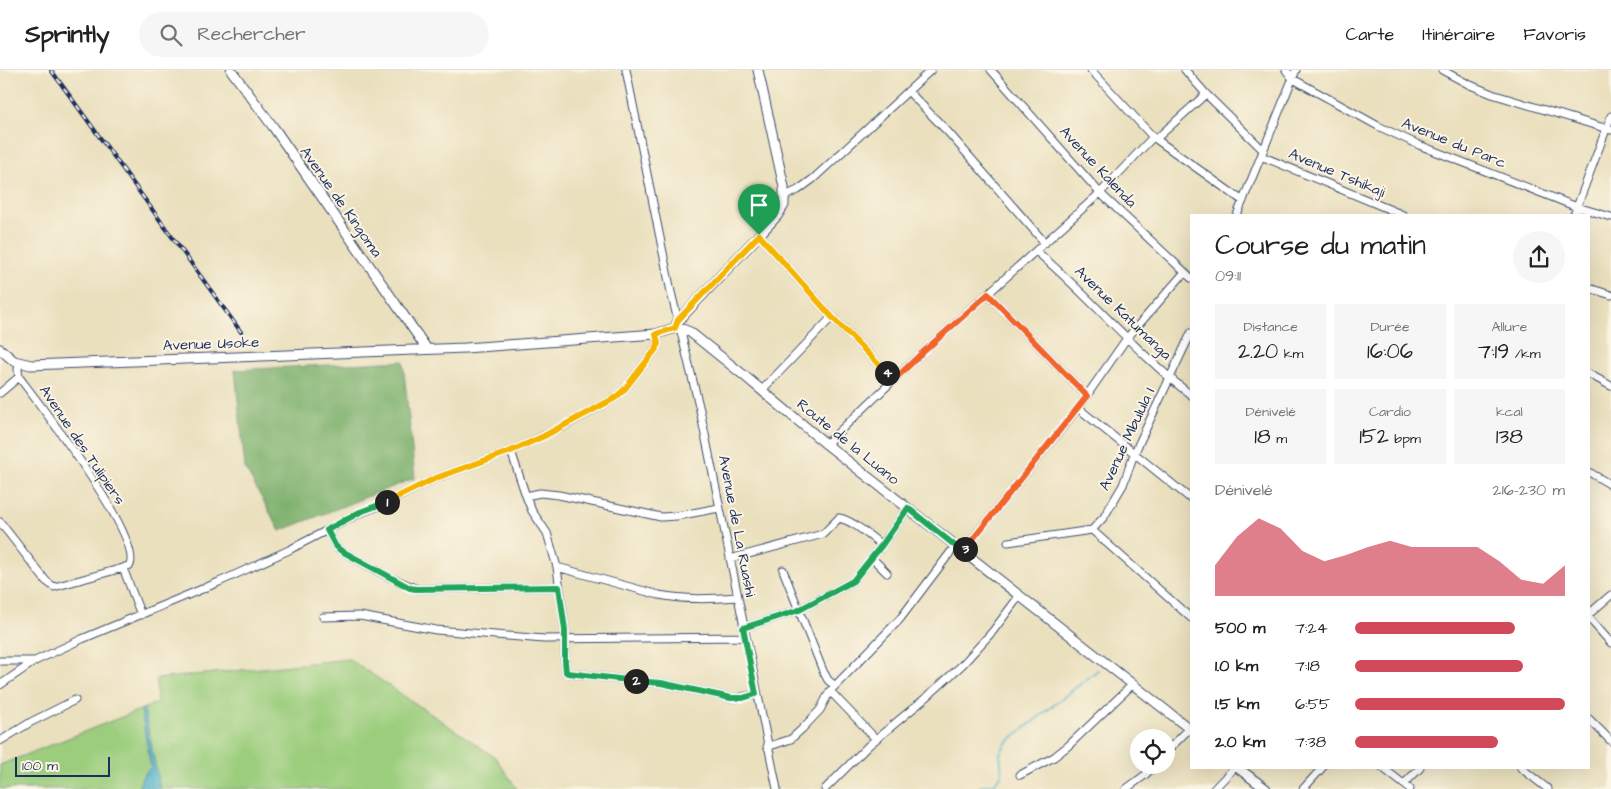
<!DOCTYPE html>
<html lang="fr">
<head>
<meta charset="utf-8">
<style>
  :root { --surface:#fff; --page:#f6f6f6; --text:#202124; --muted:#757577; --line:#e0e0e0; --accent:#d1495b }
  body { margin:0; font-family:"Architects Daughter",sans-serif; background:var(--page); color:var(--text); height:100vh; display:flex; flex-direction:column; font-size:19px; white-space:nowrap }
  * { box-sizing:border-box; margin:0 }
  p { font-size:16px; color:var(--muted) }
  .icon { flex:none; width:28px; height:28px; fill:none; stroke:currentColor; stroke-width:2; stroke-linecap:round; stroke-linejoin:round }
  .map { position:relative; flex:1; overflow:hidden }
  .details { position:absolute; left:1190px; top:144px; width:400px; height:555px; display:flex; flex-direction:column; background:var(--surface); border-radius:0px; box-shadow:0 5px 20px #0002 }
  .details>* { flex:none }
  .controls { position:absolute; left:1130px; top:659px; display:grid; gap:10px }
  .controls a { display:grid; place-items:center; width:45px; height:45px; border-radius:50%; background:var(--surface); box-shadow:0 5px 20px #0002; font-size:25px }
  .scale { position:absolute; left:15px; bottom:12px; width:95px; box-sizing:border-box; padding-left:5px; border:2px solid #1b2f5e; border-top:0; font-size:14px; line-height:18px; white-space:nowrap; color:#1b2f5e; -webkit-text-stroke:4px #fcf5e5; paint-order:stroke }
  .pin { position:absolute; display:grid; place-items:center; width:42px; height:42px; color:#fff; margin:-51px -21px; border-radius:50% 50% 50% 0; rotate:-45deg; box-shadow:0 0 5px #0007 }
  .pin .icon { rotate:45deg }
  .km { position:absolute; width:25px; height:25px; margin:-12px; border-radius:50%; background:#222; color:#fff; font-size:14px; line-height:25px; text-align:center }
  .round { display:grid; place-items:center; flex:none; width:52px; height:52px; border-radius:26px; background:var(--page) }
  .overview { display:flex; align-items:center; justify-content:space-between; height:85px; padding:0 25px }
  h1 { font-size:28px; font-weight:600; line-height:38px }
  .metrics { display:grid; grid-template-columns:repeat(3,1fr); gap:8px; height:85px; padding:5px 25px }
  .metrics div { display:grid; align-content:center; border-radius:0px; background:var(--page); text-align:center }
  .metrics b { font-size:21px; font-weight:600 }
  .metrics small { font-size:14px; font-weight:400 }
  .metrics p { font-size:14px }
  .chart { height:140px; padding:10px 25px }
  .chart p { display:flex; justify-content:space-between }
  .chart svg { width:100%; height:90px; margin-top:5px; fill:var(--accent); opacity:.7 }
  ul { padding:0 25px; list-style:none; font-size:16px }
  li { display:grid; grid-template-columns:80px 60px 1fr; align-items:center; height:38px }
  li i { height:12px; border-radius:6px; background:var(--accent) }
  header { display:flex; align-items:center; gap:30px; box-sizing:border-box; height:70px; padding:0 25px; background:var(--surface); border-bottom:1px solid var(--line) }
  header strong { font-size:24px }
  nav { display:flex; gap:28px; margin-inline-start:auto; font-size:18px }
  .search { width:350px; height:45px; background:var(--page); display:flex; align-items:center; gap:12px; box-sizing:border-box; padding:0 18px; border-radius:28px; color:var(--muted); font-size:19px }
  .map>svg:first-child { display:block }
</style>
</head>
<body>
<header>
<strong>Sprintly</strong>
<div class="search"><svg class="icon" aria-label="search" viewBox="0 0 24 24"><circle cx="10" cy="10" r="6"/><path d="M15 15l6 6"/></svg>Rechercher</div>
<nav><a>Carte</a><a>Itinéraire</a><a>Favoris</a></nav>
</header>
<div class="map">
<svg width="1611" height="719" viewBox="0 0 1611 719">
  <rect width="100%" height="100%" fill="#fcf5e5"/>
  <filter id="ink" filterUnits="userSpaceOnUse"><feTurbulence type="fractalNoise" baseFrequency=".02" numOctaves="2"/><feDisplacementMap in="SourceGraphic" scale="10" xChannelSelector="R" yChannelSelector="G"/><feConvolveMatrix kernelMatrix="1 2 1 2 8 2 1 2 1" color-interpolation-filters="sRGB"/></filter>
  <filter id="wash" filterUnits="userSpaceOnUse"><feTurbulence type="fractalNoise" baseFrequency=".0096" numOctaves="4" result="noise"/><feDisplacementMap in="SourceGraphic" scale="20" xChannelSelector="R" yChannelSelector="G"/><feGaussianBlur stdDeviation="1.12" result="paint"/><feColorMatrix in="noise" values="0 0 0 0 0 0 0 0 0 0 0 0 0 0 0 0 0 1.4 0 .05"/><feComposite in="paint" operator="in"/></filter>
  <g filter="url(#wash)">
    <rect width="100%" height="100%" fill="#eae0be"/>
    <path fill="#9bcd7d" stroke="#5b7e6e" d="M 349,589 L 495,687 L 517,719 L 160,719 L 144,639 L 141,641 L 151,697 L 143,705 L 138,719 L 0,719 L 0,695 L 157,633 L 156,609 Z"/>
    <path fill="#7cb06c" stroke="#4c7065" d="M 403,291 L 415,408 L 280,461 L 245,398 L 235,300 Z"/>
    <path fill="#47adc7" stroke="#316e92" d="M 144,639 L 160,719 L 138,719 L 143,705 L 151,697 L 141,640 Z"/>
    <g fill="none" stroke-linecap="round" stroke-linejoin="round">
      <path stroke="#47adc7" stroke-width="2" d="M 977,719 L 981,716 L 994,714 L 1002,705 L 1000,683 L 1006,673 L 1098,600"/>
    </g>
  </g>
  <g filter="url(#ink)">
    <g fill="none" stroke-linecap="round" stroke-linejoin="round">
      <defs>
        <path id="minor" d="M 626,0 L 671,222 L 678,251
          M 991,0 L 1100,123 L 1191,208
          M 1091,0 L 1153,67 L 1243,131
          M 1185,0 L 1206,24 L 1263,80
          M 1286,0 L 1293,9 L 1378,56 L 1419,75 L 1577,137 L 1611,147
          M 1442,0 L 1468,14 L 1492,24 L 1611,60
          M 908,21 L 948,62 L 1045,173
          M 1156,69 L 1206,24
          M 1261,86 L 1403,145
          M 785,126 L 798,120 L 813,109 L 931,0
          M 1237,145 L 1296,0
          M 1574,145 L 1611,46
          M 759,165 L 832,247 L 894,310
          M 1036,181 C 1090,226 1135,282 1191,325
          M 1589,218 L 1611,225
          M 988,224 L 1087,326
          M 680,258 L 700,340 L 777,719
          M 1589,304 L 1611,316
          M 762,320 L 832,247
          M 0,323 L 19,307
          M 1078,338 L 1191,429
          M 826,374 L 922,283 L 1100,123 L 1153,67
          M 511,381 L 526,426 L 532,441 L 547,463 L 557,497 L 565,560 L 565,591 L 566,602 L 568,603 L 645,612 L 661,613 L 731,628 L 738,628 L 756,624
          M 1589,402 L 1611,415
          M 526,426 L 540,423 L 559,425 L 661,447 L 677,446 L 719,438
          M 0,452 L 46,511 L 54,517 L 123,498 L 130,495 C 142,466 40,335 19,307 L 18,300 L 19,293
          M 327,460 L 335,475 L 340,480 L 389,507 L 417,519 L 559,517
          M 1092,460 L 1191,548
          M 1008,472 L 1092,460 L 1104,447 L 1123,415 L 1134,384 L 1191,263
          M 963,481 L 1078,338 L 1127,268 L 1184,203
          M 872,488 L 887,503
          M 730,489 L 823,464 L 839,448 C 854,451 869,466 882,475
          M 557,497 L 659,525 C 686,530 710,529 737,527
          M 123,498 L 141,545
          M 783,500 L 823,601 L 828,610 L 835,616
          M 1589,544 L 1611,525
          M 323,547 L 360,546 L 436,560 L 544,569 L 745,567
          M 1589,548 L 1611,573
          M 743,558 L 799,540 L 853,511 L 882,475 L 908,438
          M 0,591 L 35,591
          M 0,615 L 35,591 L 82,569 L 219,512 L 289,480 L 360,443 L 384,434 L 436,408 L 511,381 L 562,357 L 615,328 L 624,320 L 656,279 L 658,274 L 656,264
          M 830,621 L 876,669
          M 1589,649 L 1611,671
          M 0,671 L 31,652 L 75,630
          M 767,677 L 791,669 L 802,659 L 820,640 L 830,621 L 900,549 L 956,475
          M 1166,682 L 1190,658
          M 1383,698 L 1410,719
          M 1521,698 L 1548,719
          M 1020,705 L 1054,687 L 1068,676 L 1132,615
          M 1404,714 L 1420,698
          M 825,719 L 869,675 L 928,626 L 962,595 L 993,561 L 1020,525
          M 1126,719 L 1145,705 L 1155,695
          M 1214,719 L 1234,698
          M 1303,719 L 1322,698"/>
        <path id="tertiary" d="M 231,0 L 274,58 L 427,279
          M 675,258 L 678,251 L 777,146 L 784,135 L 784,117 L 758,0
          M 0,279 L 14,291 L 31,295 L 465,278 L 656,264 L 675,258 L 680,258 L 690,262 L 741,303 L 826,374 L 1191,660
          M 1238,698 L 1266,719"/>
      </defs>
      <use href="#minor" stroke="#3a4a6c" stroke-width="9"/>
      <use href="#tertiary" stroke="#3a4a6c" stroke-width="11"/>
      <use href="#minor" stroke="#fff" stroke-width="7"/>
      <use href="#tertiary" stroke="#fff" stroke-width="9"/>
      <defs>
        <path id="rail" d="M 51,0 L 241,262"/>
      </defs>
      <use href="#rail" stroke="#1b2f5e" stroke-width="4"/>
      <use href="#rail" stroke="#fcf5e5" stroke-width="2" stroke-dasharray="5.5" stroke-linecap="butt"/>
    </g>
  </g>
  <g fill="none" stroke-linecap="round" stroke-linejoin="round" filter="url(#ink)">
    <defs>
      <path id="split-1" d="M 387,432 L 436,408 L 511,381 L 544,366 L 615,328 L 624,320 L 656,279 L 658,274 L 656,264 L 675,258 L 678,250 L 759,165"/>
      <path id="split-2" d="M 387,432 L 360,442 L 327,460 L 335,475 L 340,480 L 410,518 L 416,519 L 559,517 L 565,560 L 565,591 L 566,602 L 568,603 L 636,611"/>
      <path id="split-3" d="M 636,611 L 661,613 L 731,628 L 743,628 L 756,624 L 743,558 L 799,540 L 853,511 L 882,475 L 908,438 L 963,482 L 965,479"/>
      <path id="split-4" d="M 887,303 L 894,310 L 922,283 L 988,224 L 1087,326 L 965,479"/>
      <path id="split-5" d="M 759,165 L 832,247 L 887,303"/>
    </defs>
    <use href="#split-1" stroke="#fff" stroke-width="10"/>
    <use href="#split-2" stroke="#fff" stroke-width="10"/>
    <use href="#split-3" stroke="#fff" stroke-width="10"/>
    <use href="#split-4" stroke="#fff" stroke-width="10"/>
    <use href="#split-5" stroke="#fff" stroke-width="10"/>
    <use href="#split-1" stroke="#f5b400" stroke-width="6"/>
    <use href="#split-2" stroke="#22a559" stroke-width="6"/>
    <use href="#split-3" stroke="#22a559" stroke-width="6"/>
    <use href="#split-4" stroke="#f0652b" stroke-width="6"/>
    <use href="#split-5" stroke="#f5b400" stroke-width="6"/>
  </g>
  <g text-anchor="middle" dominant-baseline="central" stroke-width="4" stroke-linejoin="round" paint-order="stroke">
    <g font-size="15" fill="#1b2f5e" stroke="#fcf5e5">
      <text transform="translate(1454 73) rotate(22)">Avenue du Parc</text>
      <text transform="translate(1098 97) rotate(47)">Avenue Kalenda</text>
      <text transform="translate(1337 103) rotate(23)">Avenue Tshikaji</text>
      <text transform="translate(341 132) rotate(55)">Avenue de Kingoma</text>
      <text transform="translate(1123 243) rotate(44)">Avenue Katumanga</text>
      <text transform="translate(211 274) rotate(-2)">Avenue Usoke</text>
      <text transform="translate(1127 369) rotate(-65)">Avenue Mbulula I</text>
      <text transform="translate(848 372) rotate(39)">Route de la Luano</text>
      <text transform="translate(82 375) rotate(56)">Avenue des Tulipiers</text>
      <text transform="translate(737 456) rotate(79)">Avenue de La Ruashi</text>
    </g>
  </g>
</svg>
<div class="controls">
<a><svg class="icon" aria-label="locate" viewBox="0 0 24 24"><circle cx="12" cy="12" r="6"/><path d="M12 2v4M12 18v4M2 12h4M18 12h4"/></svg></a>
</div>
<div class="scale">100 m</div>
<div class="pin" style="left:759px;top:165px;background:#1e9e55"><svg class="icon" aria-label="arrive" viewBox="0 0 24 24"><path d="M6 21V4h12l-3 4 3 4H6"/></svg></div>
<b class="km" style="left:387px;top:432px">1</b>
<b class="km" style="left:636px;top:611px">2</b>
<b class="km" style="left:965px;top:479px">3</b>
<b class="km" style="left:887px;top:303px">4</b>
<section class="details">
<div class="overview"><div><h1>Course du matin</h1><p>09:11</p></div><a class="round"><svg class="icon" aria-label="share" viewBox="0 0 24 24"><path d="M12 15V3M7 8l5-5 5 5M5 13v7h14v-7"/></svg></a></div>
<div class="metrics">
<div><p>Distance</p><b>2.20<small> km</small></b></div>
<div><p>Durée</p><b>16:06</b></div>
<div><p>Allure</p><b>7:19<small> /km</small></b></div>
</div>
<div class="metrics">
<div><p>Dénivelé</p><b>18<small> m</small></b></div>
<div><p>Cardio</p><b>152<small> bpm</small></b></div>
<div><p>kcal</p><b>138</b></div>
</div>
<div class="chart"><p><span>Dénivelé</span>216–230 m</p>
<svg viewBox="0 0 160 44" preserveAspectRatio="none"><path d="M0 44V29L10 15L20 6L30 11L40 22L50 27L60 24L70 20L80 17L90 20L100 20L110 20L120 20L130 27L140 36L150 38L160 29V44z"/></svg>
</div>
<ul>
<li><b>500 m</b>7:24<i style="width:76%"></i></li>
<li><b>1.0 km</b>7:18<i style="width:80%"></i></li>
<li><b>1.5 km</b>6:55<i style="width:100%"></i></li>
<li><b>2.0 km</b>7:38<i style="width:68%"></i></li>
</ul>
</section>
</div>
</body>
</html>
